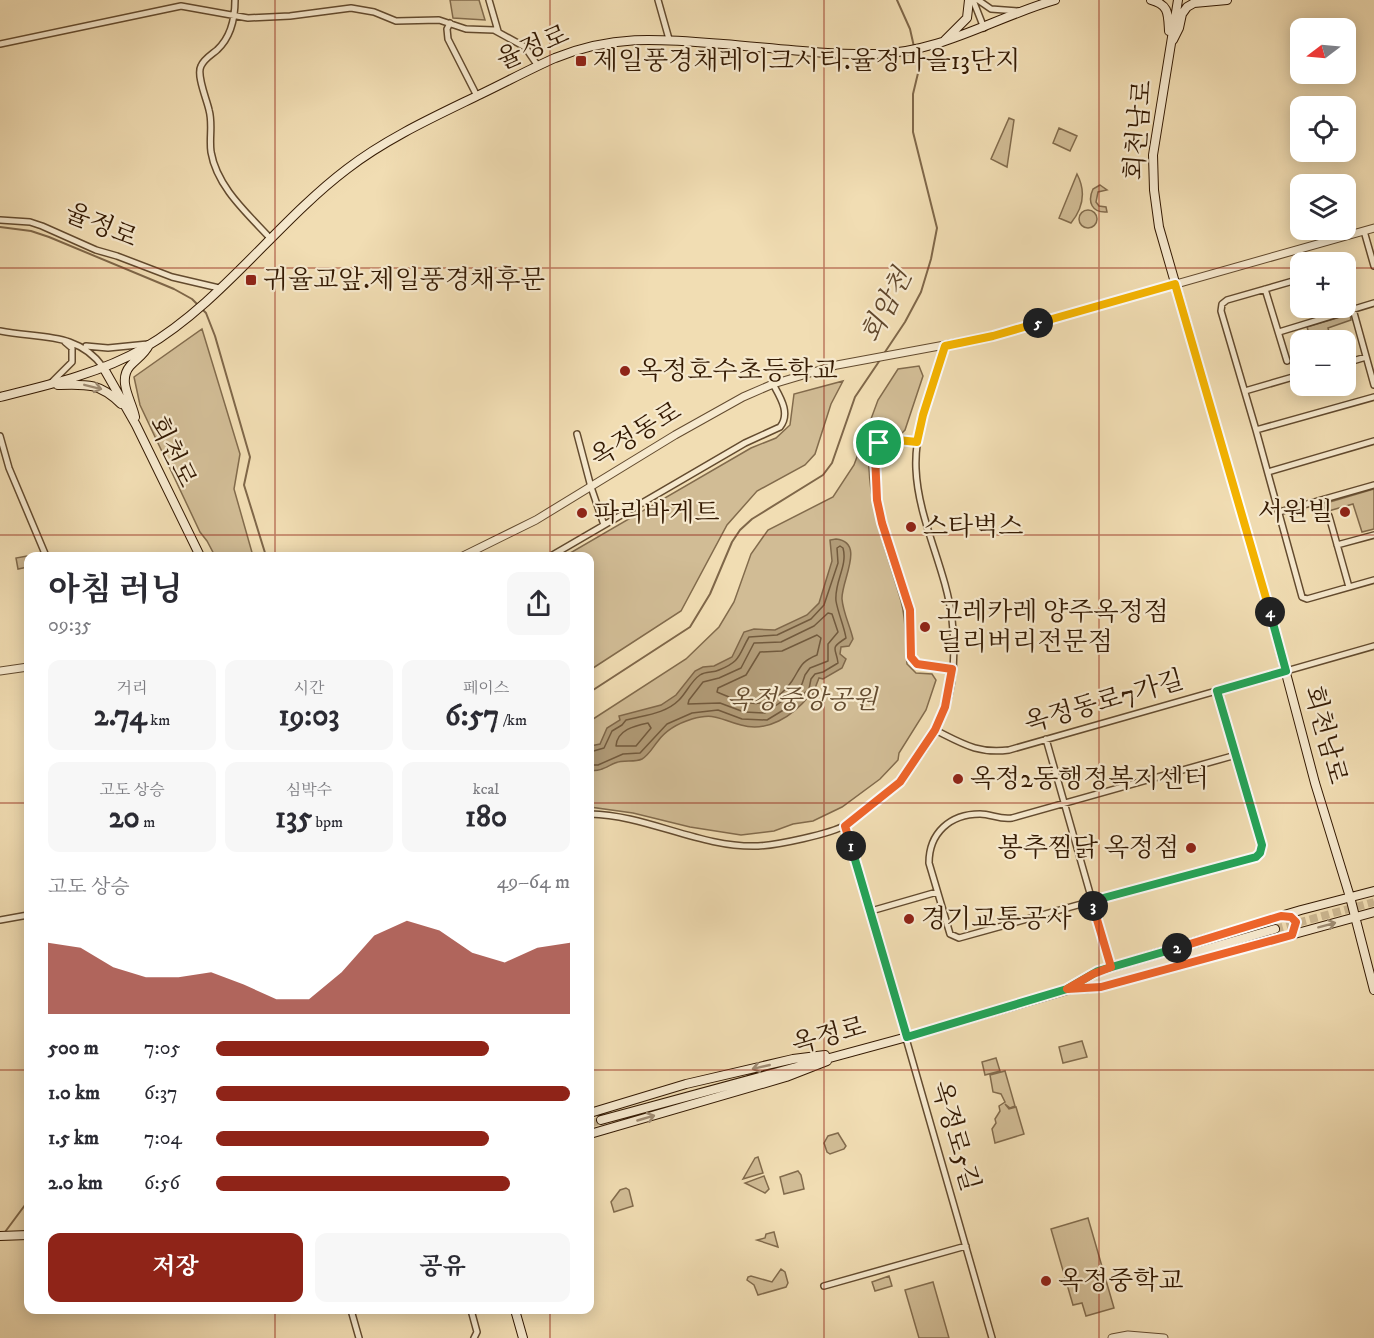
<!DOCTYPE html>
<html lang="ko">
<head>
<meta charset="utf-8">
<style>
  :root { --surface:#fff; --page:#f7f7f7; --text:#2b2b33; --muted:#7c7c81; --accent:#8f2418 }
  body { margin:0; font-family:"IM FELL DW Pica","Noto Serif KR",serif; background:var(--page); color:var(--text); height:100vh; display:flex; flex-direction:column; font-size:22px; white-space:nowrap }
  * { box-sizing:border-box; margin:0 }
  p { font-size:20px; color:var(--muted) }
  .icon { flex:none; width:33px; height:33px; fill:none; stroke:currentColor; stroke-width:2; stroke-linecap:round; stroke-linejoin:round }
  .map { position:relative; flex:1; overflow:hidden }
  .side { position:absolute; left:24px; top:552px; width:570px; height:762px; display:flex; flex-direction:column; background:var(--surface); border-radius:12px; box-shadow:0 3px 15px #0003 }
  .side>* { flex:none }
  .needle { width:39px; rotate:254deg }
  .buttons { position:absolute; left:1290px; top:18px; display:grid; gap:12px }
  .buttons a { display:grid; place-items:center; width:66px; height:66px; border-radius:12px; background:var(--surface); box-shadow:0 3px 15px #0003; font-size:30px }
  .pin { position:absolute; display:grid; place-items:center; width:51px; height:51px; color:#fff; margin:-26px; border:3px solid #fff; border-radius:50%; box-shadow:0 2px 6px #0007 }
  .km { position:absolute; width:30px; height:30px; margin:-15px; border-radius:50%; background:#222; color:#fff; font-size:16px; line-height:30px; text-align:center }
  .round { display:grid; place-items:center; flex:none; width:63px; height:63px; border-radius:12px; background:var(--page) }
  .overview { display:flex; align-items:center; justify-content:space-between; height:102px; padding:0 24px }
  h1 { font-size:33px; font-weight:700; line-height:45px }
  .stats { display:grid; grid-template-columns:repeat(3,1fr); gap:9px; height:102px; padding:6px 24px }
  .stats div { display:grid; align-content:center; border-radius:12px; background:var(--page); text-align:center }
  .stats b { font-size:30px; font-weight:700 }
  .stats small { font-size:16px; font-weight:400 }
  .stats p { font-size:16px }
  .chart { height:168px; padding:12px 24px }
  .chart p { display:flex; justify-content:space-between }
  .chart svg { width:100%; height:108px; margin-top:6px; fill:var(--accent); opacity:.7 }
  .button { display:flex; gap:12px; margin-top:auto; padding:12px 24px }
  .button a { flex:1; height:69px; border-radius:12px; background:var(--accent); color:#fff; font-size:24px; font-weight:700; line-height:69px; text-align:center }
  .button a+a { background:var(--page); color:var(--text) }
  ul { padding:0 24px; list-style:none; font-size:20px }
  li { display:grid; grid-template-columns:96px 72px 1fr; align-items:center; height:45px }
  li i { height:15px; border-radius:8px; background:var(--accent) }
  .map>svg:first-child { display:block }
</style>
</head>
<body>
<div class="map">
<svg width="1374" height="1338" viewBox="0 0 1374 1338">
  <rect width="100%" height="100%" fill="#f1ddb3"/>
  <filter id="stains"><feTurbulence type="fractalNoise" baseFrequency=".00333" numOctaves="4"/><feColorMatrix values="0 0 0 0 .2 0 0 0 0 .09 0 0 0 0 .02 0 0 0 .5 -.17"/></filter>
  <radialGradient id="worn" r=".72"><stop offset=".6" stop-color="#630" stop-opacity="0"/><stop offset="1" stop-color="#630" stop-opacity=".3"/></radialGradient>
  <path fill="#d1bc95" stroke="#826b4c" stroke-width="1.5" d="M 450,0 L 479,0 L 485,20 L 453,18 Z
    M 1009,118 L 1014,120 L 1007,167 L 991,159 Z
    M 1059,128 L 1077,136 L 1070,151 L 1053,143 Z
    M 1077,174 C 1086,191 1083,208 1071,223 L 1059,218 Z
    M 1100,185 L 1107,190 L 1098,192 L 1096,202 L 1099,206 L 1106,207 L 1107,212 C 1092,213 1087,202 1093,189 Z
    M1079 219a9 9 0 1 1 18 0a9 9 0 1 1-18 0Z
    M 1350,314 L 1351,320 L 1328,328 L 1331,340 L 1311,340 L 1307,327 Z
    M 202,329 L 240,454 L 234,489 L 253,556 L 215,556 L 207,541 L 200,532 L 140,405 L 134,377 Z
    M 919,366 L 923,376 L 905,430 L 901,434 C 891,433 882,431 875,437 C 867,444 868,458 869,468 C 871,516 888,555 901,601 C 907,622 905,643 907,664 L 916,673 L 932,674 L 936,680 L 926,710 L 899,753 L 898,760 L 880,779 L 842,807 L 813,821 L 793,824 L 774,831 L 741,835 L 690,827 L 633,813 L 590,807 L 590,721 L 686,659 L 719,627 L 734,602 L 751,554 L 768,530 L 833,497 L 854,465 L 878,400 L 898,369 Z
    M 843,381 L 831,404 L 815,454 L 805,465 L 757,491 L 727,525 L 681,611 L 590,670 L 590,556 L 565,556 L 751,448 L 776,438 L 790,425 L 794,394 Z
    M 1374,489 L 1374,529 L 1362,532 L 1353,504 L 1325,512 L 1323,504 Z
    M 33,555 L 33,556 L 28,556 L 28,567 L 18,569 L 16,558 Z
    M 1082,1041 L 1087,1057 L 1063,1063 L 1059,1047 Z
    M 996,1058 L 1000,1071 L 985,1075 L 982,1062 Z
    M 1005,1071 L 1015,1106 L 1010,1108 L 1005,1104 L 1009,1109 L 1016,1107 L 1024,1134 L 995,1143 L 992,1129 L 996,1123 L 995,1119 L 1000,1111 L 999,1106 L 1005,1102 L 1001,1094 L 993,1092 L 990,1075 Z
    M 838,1133 L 846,1146 L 844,1149 L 830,1154 L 827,1152 L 824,1143 L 828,1136 Z
    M 758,1157 L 763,1173 L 743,1179 L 755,1158 Z
    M 798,1171 L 801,1175 L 804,1189 L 784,1194 L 780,1177 Z
    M 764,1176 L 769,1189 L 765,1193 L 745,1183 Z
    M 626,1188 L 629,1190 L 633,1206 L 614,1212 L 611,1202 L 620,1190 Z
    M 1088,1218 L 1114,1308 L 1086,1316 L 1082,1303 L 1073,1305 L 1051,1229 Z
    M 774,1232 L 778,1247 L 757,1240 L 765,1238 L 766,1234 Z
    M 781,1269 L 785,1272 L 788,1283 L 786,1287 L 758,1295 L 754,1285 L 747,1280 L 748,1277 L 751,1276 L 772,1282 Z
    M 889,1276 L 892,1286 L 875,1291 L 872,1282 Z
    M 933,1282 L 949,1338 L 919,1338 L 905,1290 Z"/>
  <path fill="#b19b77" stroke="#7f6749" stroke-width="1.5" d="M 836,539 C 866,542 841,581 842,599 C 843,612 850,626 853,639 L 849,646 L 841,647 L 840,654 L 846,659 L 842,668 L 823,679 L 819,678 L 812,696 L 809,696 C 793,716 767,733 741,725 C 720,720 716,712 692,719 C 679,723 666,730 658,741 C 653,747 649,755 642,759 C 634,763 624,759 615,763 C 606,767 600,772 590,770 L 590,746 L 600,744 L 607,728 L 620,720 L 619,716 L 661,705 L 676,695 L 695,671 L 703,667 L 714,666 L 732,657 L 744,632 L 754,629 L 775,630 L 807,615 L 819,603 L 832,561 L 830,540 Z"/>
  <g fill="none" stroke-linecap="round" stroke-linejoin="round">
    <path stroke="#725a3d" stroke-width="1.5" d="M 828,613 L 832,614 L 838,632 L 828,644 L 828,661 L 810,668 L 805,675 L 802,684 L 794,693 L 765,713 L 744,712 L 720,703 L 688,704 L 689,700 L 703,682 L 719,678 L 741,668 L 754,643 L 781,642 L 814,626 Z
      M 817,635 L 821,638 L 817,655 C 800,662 801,667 792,681 C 770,713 747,705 717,692 L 718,688 L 746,675 L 760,652 L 782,651 Z
      M 648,723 L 651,728 L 636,746 L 616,746 C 617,730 634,726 648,723 Z
      M 590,752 L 604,748 L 612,731 L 622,725 L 626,720 C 645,715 665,714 679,700 C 687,692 691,681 700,675 C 706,671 713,673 719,670 C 741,661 738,656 749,637 L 777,635 L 811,619 L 824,605 L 838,563 L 837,548 L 840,546 L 843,548 C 848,566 834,582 836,601 C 838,613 844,626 846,638 C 829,649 836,647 838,663 L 823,672 L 815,674 L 811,679 L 809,689 L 790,706 L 767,720 L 742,719 L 718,710 L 692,713 L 667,724 L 640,753 L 623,754 L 598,765 L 590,765"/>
    <path stroke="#7f6749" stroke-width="2" d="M 0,227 L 31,231 L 49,237 L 174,289 L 192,299 L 206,313 L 215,336 L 250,457 L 244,485 L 266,556
      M 883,355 L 905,322 L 921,292 L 931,259 L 937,228 L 913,132 L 913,94 L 919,69 L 910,29 L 897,0
      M 590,692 L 690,627 L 710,594 L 732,542 L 740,530 L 752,519 L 823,475 L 832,463 L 855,397 L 880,360
      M 5,1232 L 28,1201"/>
    <path stroke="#cbb690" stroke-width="8" stroke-dasharray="8 4" stroke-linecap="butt" d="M 1275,929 L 1374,902
      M 590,1124 L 601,1120"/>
    <defs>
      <path id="minor" d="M 235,0 C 235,18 231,37 217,50 C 211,55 204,59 201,66 C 196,75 207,100 209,110 C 213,124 209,138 211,152 C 217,187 247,213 270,238
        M 489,0 L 498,31
        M 658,0 L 669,39
        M 973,0 L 984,28
        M 978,0 L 991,9 L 1019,11
        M 450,23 L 447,29 L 448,39 L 477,96
        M 0,44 L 181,6 L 248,18 L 290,16 L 351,8 L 374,12 L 396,21 L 439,20 L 466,29 L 494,30 L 525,47 L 538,66
        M 0,220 L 30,222 L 42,226 L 96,250 L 117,256 L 172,277 L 219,288
        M 1364,231 L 1374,266
        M 1300,279 L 1227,300 L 1222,304 L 1221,311 L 1256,430 L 1302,597 L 1307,599 L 1374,580
        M 1346,284 L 1374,385
        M 1265,289 L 1287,361
        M 0,331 C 38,339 77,331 103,367
        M 1279,332 L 1374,303
        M 86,346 L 108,348 L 148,344
        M 1346,363 L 1366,357
        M 51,383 L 72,362 L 72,348 L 65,342
        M 1245,391 L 1300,375
        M 1256,430 L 1374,397
        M 577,434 L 591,487 L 604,525
        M 0,436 L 9,468 L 46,556
        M 917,442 C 904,441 887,435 877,445 C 863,497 897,560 910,609 C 914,625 909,644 912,660 L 917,664 L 952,669
        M 1268,472 L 1374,441
        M 1279,512 L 1374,485
        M 1329,516 L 1349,587
        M 1337,545 L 1374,535
        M 551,556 L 745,443 L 780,427 C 791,413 780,397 773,384
        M 1217,691 L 1262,845 L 1258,855 L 959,938 L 950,934 L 929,863 C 929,833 950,814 980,814 C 991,814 1000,820 1012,818 L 1236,755
        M 935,730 C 963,744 978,754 1009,750 L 1374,646
        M 1046,739 L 1111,967
        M 590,814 C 647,815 700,848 758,846 C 778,845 830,834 846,825 C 888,800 928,754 945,709 C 955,681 955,647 952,619 C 946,568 918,520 916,469 C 914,427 933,385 945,346
        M 845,826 L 992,1338
        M 871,911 L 937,892
        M 0,920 L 28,915
        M 824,1286 L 966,1246
        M 351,1310 L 359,1338
        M 471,1310 L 477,1332 L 474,1338"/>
      <path id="tertiary" d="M 463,556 L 536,520 L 675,435 L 743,397 L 773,384 L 837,365 L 993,336 L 1374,228
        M 0,671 L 28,667
        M 1112,1338 L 1128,1335 L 1164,1338"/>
      <path id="secondary" d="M 1151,0 C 1169,5 1168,13 1169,31
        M 1178,0 L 1153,155 L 1154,190 L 1159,227 L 1269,609 L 1315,783 L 1350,897 L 1374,990
        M 945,40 L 967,18 L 969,0
        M 1173,40 L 1179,28 L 1182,14 L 1187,7 L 1194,3 L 1227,0
        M 103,367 L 136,425 L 200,556
        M 58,385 C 87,384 100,383 121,404
        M 0,397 C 49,385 101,373 144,348 C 220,304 277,222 347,169 C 387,138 436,116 481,94 C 506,82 530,69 555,58 C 614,34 661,39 723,44 C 773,48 825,55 876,54 C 943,52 993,18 1055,0
        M 135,417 C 132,401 117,381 130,366 C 137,358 144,355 149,345
        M 1284,917 L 1291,917 L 1296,922 L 1292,935
        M 1079,982 L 1093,974 L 1111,967 L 1301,910 L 1374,891
        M 1078,989 L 1101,987 L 1374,912
        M 590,1113 L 686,1084 L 793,1059 L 825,1055
        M 601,1120 L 907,1037 L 1275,929
        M 590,1134 L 786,1077 L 827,1061
        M 0,1236 L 28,1235
        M 515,1310 L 523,1338"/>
    </defs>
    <use href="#minor" stroke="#634b2f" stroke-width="8"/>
    <use href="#tertiary" stroke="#634b2f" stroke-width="9"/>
    <use href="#secondary" stroke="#341a03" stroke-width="10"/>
    <use href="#minor" stroke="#f6e9ce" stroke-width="5"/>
    <use href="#tertiary" stroke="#f6e9ce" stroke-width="7"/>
    <use href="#secondary" stroke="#f6e9ce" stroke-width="8"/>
  </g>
  <defs><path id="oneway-shaft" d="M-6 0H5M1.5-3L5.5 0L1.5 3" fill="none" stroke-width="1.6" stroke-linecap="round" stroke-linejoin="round" transform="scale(1.5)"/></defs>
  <g stroke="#9f8c73">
    <use href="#oneway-shaft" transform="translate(93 387) rotate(14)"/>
    <use href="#oneway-shaft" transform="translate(1327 925) rotate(-15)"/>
    <use href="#oneway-shaft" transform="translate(761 1067) rotate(167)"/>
    <use href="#oneway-shaft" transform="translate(646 1118) rotate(-16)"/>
  </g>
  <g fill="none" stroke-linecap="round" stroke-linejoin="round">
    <defs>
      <path id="split-1" d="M 851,846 L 845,826 L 900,782 L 935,730 L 945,707 L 952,669 L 917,664 L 911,657 L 910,610 L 882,523 L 877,500 L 875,455 L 879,443"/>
      <path id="split-2" d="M 851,846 L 907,1037 L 1067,989 L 1098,971 L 1177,948"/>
      <path id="split-3" d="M 1093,906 L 1111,967 L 1093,974 L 1067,989 L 1101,987 L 1292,935 L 1296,922 L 1291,917 L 1281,916 L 1177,948"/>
      <path id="split-4" d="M 1093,906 L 1092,901 L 1256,857 L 1260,853 L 1262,845 L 1217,691 L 1286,671 L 1270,612"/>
      <path id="split-5" d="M 1038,323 L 1175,284 L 1270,612"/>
      <path id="split-6" d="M 879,443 L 888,439 L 917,442 L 923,415 L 945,346 L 993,336 L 1038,323"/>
    </defs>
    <use href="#split-1" stroke="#fff" stroke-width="12"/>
    <use href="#split-2" stroke="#fff" stroke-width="12"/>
    <use href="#split-3" stroke="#fff" stroke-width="12"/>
    <use href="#split-4" stroke="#fff" stroke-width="12"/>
    <use href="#split-5" stroke="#fff" stroke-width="12"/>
    <use href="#split-6" stroke="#fff" stroke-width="12"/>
    <use href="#split-1" stroke="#f0652b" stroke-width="8"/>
    <use href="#split-2" stroke="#22a559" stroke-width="8"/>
    <use href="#split-3" stroke="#f0652b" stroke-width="8"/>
    <use href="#split-4" stroke="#22a559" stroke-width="8"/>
    <use href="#split-5" stroke="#f5b400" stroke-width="8"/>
    <use href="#split-6" stroke="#f5b400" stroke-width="8"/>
  </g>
  <path fill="none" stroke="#8f2418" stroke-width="1.5" stroke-opacity="0.55" d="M 275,0 L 275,556M 550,0 L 550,556M 824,0 L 824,1338M 1099,0 L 1099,1338M 0,268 L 1300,268M 1346,268 L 1374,268M 0,535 L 1374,535M 0,803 L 28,803M 590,803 L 1374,803M 0,1070 L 28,1070M 590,1070 L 1374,1070M 275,1310 L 275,1338M 550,1310 L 550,1338"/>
  <g fill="#8f2418" stroke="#f6e9ce" stroke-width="2">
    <rect x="575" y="55" width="12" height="12" rx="3"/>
    <rect x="245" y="274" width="12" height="12" rx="3"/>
    <circle cx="625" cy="371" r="6"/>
    <circle cx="1345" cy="512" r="6"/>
    <circle cx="582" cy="513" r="6"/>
    <circle cx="911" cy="527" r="6"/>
    <circle cx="925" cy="627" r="6"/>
    <circle cx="958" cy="779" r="6"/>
    <circle cx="1191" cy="848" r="6"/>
    <circle cx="909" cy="919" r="6"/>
    <circle cx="1046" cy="1281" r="6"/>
  </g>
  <g text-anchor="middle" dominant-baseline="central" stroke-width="4.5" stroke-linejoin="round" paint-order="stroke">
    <g font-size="26" fill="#341a03" stroke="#f6e9ce">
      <text transform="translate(533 48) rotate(-23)">율정로</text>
      <text transform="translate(1139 130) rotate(-85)">회천남로</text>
      <text transform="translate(101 226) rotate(22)">율정로</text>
      <text transform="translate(636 435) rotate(-31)">옥정동로</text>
      <text transform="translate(172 452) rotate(64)">회천로</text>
      <text transform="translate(1104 702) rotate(-16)">옥정동로7가길</text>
      <text transform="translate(1325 735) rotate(75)">회천남로</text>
      <text transform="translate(829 1036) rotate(-15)">옥정로</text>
      <text transform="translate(955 1136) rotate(74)">옥정로5길</text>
    </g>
    <g font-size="26" fill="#341a03" stroke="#f6e9ce" text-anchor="start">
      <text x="593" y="61">제일풍경채레이크시티.율정마을13단지</text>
      <text x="263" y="280">귀율교앞.제일풍경채후문</text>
      <text x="637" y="371">옥정호수초등학교</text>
      <text x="1333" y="512" text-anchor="end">서원빌</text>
      <text x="594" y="513">파리바게트</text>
      <text x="923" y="527">스타벅스</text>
      <text x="937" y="612">고레카레 양주옥정점<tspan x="937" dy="30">딜리버리전문점</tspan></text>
      <text x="970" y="779">옥정2동행정복지센터</text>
      <text x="1179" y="848" text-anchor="end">봉추찜닭 옥정점</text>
      <text x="921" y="919">경기교통공사</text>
      <text x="1058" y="1281">옥정중학교</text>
    </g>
    <g font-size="26" font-style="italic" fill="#634b2f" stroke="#f6e9ce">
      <text x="802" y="700">옥정중앙공원</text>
    </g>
    <g font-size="27" font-style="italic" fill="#60472c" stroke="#f6e9ce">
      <text transform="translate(887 306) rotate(-63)">회암천</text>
    </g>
  </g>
  <rect width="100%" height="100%" filter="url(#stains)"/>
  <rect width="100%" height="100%" fill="url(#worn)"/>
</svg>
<div class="buttons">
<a><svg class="needle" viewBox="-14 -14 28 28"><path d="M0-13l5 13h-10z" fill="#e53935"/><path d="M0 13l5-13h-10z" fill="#7c7c81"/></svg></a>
<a><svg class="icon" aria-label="locate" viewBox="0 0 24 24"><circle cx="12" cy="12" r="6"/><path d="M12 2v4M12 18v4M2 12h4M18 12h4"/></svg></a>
<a><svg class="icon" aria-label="layers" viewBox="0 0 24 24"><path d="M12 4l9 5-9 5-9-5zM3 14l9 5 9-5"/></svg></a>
<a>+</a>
<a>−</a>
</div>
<div class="pin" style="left:879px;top:443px;background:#1e9e55"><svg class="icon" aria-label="arrive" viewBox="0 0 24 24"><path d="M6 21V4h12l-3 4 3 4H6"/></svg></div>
<b class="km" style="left:851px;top:846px">1</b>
<b class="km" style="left:1177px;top:948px">2</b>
<b class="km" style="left:1093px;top:906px">3</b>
<b class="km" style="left:1270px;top:612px">4</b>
<b class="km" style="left:1038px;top:323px">5</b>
<section class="side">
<div class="overview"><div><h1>아침 러닝</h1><p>09:35</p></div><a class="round"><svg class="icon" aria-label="share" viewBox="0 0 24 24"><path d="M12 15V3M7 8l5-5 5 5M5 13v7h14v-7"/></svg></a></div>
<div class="stats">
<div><p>거리</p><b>2.74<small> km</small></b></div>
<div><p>시간</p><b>19:03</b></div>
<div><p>페이스</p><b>6:57<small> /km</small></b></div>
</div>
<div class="stats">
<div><p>고도 상승</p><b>20<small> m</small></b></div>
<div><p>심박수</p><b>135<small> bpm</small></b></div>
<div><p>kcal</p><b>180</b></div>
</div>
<div class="chart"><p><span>고도 상승</span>49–64 m</p>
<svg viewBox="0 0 160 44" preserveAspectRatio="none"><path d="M0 44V15L10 17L20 25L30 29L40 29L50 27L60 32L70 38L80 38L90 27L100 12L110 6L120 10L130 19L140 23L150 17L160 15V44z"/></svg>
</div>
<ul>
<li><b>500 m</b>7:05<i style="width:77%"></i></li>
<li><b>1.0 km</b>6:37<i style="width:100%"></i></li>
<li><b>1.5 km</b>7:04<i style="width:77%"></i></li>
<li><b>2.0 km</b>6:56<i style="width:83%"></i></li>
</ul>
<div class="button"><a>저장</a><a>공유</a></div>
</section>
</div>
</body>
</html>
